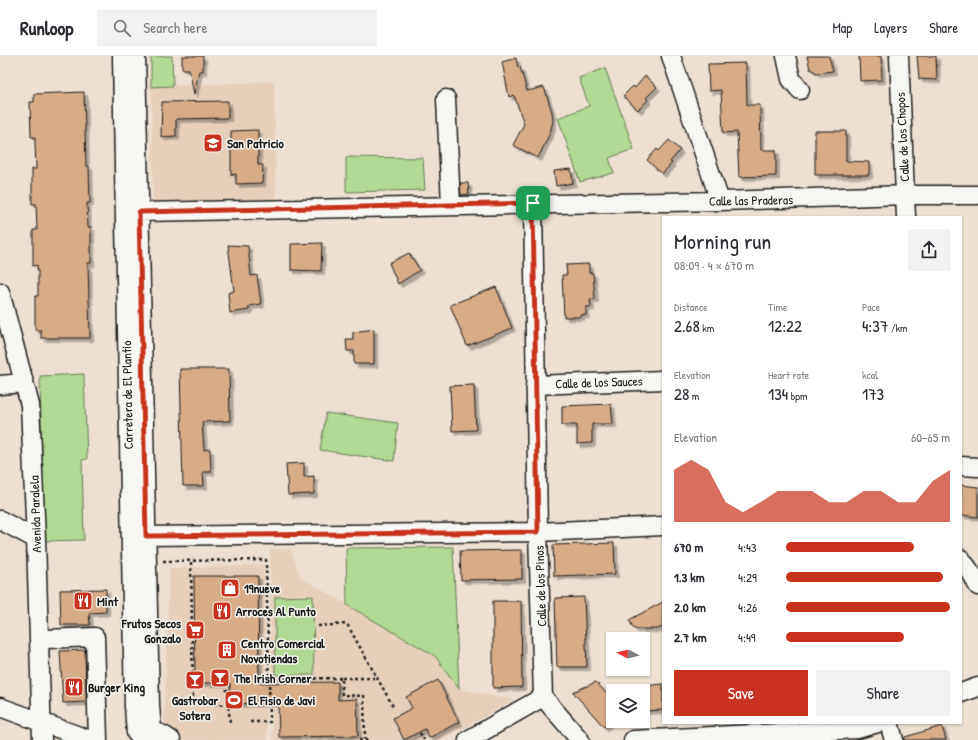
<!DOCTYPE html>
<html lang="en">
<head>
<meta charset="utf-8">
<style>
  :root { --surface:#fff; --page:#f2f2f3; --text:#2b2b33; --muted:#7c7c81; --line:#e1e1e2; --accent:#c8321e }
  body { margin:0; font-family:"Patrick Hand",sans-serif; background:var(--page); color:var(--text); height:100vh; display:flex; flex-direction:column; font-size:15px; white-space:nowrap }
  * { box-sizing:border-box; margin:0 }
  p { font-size:13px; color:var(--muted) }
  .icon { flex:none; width:22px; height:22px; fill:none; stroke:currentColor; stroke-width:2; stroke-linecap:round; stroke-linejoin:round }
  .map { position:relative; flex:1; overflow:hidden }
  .side { position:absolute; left:662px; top:160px; width:300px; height:508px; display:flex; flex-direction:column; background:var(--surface); border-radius:0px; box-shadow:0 1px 3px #0004 }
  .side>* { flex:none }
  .needle { width:26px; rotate:277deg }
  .tools { position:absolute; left:606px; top:576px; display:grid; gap:8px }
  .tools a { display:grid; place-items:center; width:44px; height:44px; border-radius:0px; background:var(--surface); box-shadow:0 1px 3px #0004; font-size:20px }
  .pin { position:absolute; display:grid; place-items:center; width:34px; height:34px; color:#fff; margin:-17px; border-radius:8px; box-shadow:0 2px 6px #0006 }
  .round { display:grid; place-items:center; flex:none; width:42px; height:42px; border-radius:0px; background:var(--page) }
  .headline { display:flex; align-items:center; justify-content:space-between; height:68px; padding:0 12px }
  h1 { font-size:22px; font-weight:600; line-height:30px }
  .stats { display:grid; grid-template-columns:repeat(3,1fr); gap:6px; height:68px; padding:4px 12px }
  .stats div { display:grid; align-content:center }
  .stats b { font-size:17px; font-weight:600 }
  .stats small { font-size:11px; font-weight:400 }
  .stats p { font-size:11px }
  .chart { height:112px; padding:8px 12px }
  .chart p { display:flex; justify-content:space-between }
  .chart svg { width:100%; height:72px; margin-top:4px; fill:var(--accent); opacity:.7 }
  .action { display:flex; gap:8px; margin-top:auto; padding:8px 12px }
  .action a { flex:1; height:46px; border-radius:0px; background:var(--accent); color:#fff; font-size:16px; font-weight:600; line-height:46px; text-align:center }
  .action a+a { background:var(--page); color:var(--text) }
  ul { padding:0 12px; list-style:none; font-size:13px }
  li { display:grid; grid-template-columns:64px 48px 1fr; align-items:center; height:30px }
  li i { height:10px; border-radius:5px; background:var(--accent) }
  header { display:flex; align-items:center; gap:24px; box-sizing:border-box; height:56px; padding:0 20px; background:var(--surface); border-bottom:1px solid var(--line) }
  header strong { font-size:19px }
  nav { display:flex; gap:22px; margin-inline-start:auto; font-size:14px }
  .search { width:280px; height:36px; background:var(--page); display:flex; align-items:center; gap:10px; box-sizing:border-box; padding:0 14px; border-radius:0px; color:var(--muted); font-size:15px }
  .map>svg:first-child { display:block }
</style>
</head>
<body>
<header>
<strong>Runloop</strong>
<div class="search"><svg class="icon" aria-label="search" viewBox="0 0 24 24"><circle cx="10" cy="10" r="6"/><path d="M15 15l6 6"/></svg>Search here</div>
<nav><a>Map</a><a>Layers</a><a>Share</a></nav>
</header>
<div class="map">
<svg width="978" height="684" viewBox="0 0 978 684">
  <defs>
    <filter id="shadow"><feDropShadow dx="3.5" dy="3.5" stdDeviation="0" flood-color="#0004"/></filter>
  </defs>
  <rect width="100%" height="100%" fill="#ede0d2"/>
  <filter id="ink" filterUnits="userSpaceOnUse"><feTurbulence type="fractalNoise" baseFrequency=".025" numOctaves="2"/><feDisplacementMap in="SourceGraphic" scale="8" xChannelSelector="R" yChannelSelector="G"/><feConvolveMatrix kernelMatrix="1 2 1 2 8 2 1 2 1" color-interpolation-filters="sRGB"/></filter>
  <g filter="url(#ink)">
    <path fill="#e6d0bc" d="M 274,25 L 276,143 L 153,145 L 151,31 Z
      M 270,493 L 291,493 L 300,521 L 435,600 L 459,633 L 514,644 L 442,684 L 272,684 Z
      M 264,509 L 267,684 L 180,684 L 175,676 L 164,669 L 169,512 Z"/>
    <path fill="#b1d894" stroke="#667a58" d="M 151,0 L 172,0 L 173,30 L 151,31 Z
      M 605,12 L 634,93 L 609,102 L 614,117 L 580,126 L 558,62 L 589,50 L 579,22 Z
      M 346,101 L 423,102 L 425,134 L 346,136 Z
      M 84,318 L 87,403 L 82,404 L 84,484 L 44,485 L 40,320 Z
      M 326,357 L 398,367 L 394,405 L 320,394 Z
      M 453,491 L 459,633 L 435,600 L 347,549 L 346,492 Z
      M 313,540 L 314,619 L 275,619 L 275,541 Z"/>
    <path fill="#d7ac89" stroke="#1c1c1c" filter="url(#shadow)" d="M 182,0 L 203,0 L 203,15 L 199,15 L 194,38 L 189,13 L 182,13 Z
      M 807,0 L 829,0 L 833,15 L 817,17 L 810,13 Z
      M 859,0 L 881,0 L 882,24 L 860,25 Z
      M 917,0 L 936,0 L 937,24 L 919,23 Z
      M 516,2 L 518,12 L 520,11 L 527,35 L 544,31 L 552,56 L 553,65 L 550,77 L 538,102 L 513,89 L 524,68 L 514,39 L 509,41 L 502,6 Z
      M 746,7 L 747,49 L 760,49 L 761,94 L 776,94 L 776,120 L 739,121 L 737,76 L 723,77 L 721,34 L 709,35 L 708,8 Z
      M 645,20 L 657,31 L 646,42 L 648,44 L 638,54 L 623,40 L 633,30 L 635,32 Z
      M 84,36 L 86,110 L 89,110 L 90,147 L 87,147 L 88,171 L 91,171 L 91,207 L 88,207 L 90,282 L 41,282 L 41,274 L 35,274 L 35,240 L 38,240 L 38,216 L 37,209 L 33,210 L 33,174 L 37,174 L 36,148 L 32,148 L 32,113 L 36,113 L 35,88 L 35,81 L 31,81 L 30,46 L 34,46 L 34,38 Z
      M 228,45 L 228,62 L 176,63 L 176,80 L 161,81 L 162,46 Z
      M 258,74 L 258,109 L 263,109 L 262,127 L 236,128 L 236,118 L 231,119 L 231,75 Z
      M 815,75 L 846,75 L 846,105 L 869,106 L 869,119 L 815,119 Z
      M 669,84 L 680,94 L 670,106 L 672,107 L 662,118 L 647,104 L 657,93 L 659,95 Z
      M 571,113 L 573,127 L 556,130 L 554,115 Z
      M 460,127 L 468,127 L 469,138 L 461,139 Z
      M 322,187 L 321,215 L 291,214 L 291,188 Z
      M 228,189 L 248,190 L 251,220 L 257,219 L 261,248 L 249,250 L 249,254 L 230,257 L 228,237 L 234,235 Z
      M 409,197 L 420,214 L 398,228 L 389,207 Z
      M 589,208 L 589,217 L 593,217 L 595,243 L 590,243 L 591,251 L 586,251 L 586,259 L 581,259 L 581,261 L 564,261 L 562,219 L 567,219 L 566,209 Z
      M 496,231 L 512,272 L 467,290 L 450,249 Z
      M 374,273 L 374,308 L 354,308 L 354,295 L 347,295 L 346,283 L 353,283 L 353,276 Z
      M 180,313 L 229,313 L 230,365 L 202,366 L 204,394 L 210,393 L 211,416 L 203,416 L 204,430 L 183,430 Z
      M 474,329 L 476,374 L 452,375 L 450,330 Z
      M 611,348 L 613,368 L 592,368 L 592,387 L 577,388 L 577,369 L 562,369 L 562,350 Z
      M 304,407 L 304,421 L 314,420 L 314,438 L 288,439 L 286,408 Z
      M 961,429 L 978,431 L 978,461 L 961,459 Z
      M 614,487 L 615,518 L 554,520 L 553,489 Z
      M 522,494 L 522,523 L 461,524 L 460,495 Z
      M 194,520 L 258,520 L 259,627 L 338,626 L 338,644 L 357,643 L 358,680 L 279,681 L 278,647 L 230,648 L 230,627 L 195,627 Z
      M 106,533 L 106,556 L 89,557 L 90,569 L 61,569 L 60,534 Z
      M 584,541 L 587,611 L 557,611 L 555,542 Z
      M 493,545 L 521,545 L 522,631 L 493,632 Z
      M 663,546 L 663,571 L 658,573 L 634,573 L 629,564 Z
      M 85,594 L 86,646 L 63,647 L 60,595 Z
      M 438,624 L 459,666 L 429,682 L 425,673 L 404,684 L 393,662 L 412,652 L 406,641 Z
      M 596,626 L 608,639 L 611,665 L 604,671 L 573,636 Z
      M 663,628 L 663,654 L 643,655 L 643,630 Z
      M 942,670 L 946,684 L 905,684 L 905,681 Z"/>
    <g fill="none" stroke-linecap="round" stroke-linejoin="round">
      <defs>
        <path id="minor" d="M 122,0 L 132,549 L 134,651 L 136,677
          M 136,0 L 150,649 L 152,675
          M 671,0 L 720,145
          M 786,0 L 791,23 L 800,34
          M 899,0 L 906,161
          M 446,43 L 451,149
          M 533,147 L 538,476 L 543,641 L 580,684
          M 139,156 L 720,145 L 905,139 L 978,139
          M 0,236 L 30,349 L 36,483 L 42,684
          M 0,329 L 24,327
          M 535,329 L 663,324
          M 961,410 L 978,411
          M 0,464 L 36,483
          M 146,480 L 538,476 L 663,470
          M 961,503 L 972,518 L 978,530
          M 46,583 L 95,581 L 98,684
          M 961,637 L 978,631
          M 0,651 L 90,684
          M 889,667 L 894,684
          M 140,676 C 151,673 162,677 171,684
          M 468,684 L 543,641
          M 633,684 L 858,673 L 878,667"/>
      </defs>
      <use href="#minor" stroke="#1c1c1c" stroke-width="21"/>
      <path stroke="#1c1c1c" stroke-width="2.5" stroke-dasharray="3 3" stroke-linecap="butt" d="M 163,505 L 266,504 L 270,666 L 248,666
        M 191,506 L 193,647 L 228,649
        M 259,561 L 267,560
        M 318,570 L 347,568 L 394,652
        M 342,622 L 377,622
        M 278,623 L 342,622 L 342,639 L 364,640 L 365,684
        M 226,627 L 230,666
        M 420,677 L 424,684
        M 359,684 L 370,684"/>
      <use href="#minor" stroke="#f6f6f2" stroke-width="18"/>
    </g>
  </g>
  <g fill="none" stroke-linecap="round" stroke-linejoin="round" filter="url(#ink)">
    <defs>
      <path id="route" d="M 533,147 L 538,476 L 146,480 L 139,156 Z"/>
    </defs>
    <use href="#route" stroke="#fff" stroke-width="8"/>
    <use href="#route" stroke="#c8321e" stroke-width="5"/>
  </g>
  <defs>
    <symbol id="school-square" viewBox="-11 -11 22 22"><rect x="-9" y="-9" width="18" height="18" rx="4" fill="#c8321e" stroke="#f6f6f2"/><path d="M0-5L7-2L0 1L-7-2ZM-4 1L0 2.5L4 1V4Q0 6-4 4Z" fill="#fff"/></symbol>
    <symbol id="shop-square" viewBox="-11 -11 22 22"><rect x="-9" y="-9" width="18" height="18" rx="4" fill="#c8321e" stroke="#f6f6f2"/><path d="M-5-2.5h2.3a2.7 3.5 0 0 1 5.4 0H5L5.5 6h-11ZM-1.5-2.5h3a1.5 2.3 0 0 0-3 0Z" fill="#fff"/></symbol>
    <symbol id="restaurant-square" viewBox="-11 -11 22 22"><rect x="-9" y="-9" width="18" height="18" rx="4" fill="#c8321e" stroke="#f6f6f2"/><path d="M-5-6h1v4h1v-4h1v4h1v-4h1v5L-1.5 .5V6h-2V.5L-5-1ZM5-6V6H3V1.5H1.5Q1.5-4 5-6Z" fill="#fff"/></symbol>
    <symbol id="supermarket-square" viewBox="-11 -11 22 22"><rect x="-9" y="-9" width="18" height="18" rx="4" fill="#c8321e" stroke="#f6f6f2"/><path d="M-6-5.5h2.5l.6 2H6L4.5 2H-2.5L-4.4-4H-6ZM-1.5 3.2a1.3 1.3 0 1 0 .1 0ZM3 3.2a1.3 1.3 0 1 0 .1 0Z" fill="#fff"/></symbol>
    <symbol id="building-square" viewBox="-11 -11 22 22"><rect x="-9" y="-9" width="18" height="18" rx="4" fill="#c8321e" stroke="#f6f6f2"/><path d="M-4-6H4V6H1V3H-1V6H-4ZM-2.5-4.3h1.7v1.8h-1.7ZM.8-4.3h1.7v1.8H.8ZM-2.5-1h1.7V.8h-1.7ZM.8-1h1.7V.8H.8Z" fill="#fff"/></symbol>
    <symbol id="bar-square" viewBox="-11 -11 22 22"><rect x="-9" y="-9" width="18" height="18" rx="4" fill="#c8321e" stroke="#f6f6f2"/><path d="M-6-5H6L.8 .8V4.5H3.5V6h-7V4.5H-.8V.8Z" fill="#fff"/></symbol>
    <symbol id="stadium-square" viewBox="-11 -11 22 22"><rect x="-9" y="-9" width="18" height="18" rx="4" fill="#c8321e" stroke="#f6f6f2"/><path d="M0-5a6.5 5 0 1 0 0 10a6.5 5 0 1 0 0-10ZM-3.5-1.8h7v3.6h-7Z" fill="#fff"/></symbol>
  </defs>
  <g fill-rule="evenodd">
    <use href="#school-square" x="202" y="76" width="22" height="22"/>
    <use href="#shop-square" x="219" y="521" width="22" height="22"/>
    <use href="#restaurant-square" x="72" y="534" width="22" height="22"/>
    <use href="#restaurant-square" x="211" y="544" width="22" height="22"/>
    <use href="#supermarket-square" x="184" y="563" width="22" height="22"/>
    <use href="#building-square" x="216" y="583" width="22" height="22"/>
    <use href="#bar-square" x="209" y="611" width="22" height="22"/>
    <use href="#bar-square" x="184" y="613" width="22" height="22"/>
    <use href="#restaurant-square" x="63" y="620" width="22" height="22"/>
    <use href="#stadium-square" x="223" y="633" width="22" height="22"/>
  </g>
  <g text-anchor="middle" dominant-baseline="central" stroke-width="3" stroke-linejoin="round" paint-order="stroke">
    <g font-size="13" fill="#1c1c1c" stroke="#f6f6f2">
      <text transform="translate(902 81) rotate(-93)">Calle de los Chopos</text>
      <text transform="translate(751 144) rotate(-1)">Calle las Praderas</text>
      <text transform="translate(599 326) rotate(-2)">Calle de los Sauces</text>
      <text transform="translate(127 339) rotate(-91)">Carretera de El Plantío</text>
      <text transform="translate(35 458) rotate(-92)">Avenida Paralela</text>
      <text transform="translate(540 530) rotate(-92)">Calle de los Pinos</text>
    </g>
    <g font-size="13" font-weight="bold" fill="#1c1c1c" stroke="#f6f6f2" text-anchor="start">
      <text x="227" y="87">San Patricio</text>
      <text x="244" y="532">19nueve</text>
      <text x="97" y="545">Mint</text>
      <text x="236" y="555">Arroces Al Punto</text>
      <text x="181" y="567" text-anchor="end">Frutos Secos<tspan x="181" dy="15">Gonzalo</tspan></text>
      <text x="241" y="587">Centro Comercial<tspan x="241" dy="15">Novotiendas</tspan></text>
      <text x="234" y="622">The Irish Corner</text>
      <text x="88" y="631">Burger King</text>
      <text x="195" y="644" text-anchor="middle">Gastrobar<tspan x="195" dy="15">Sotera</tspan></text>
      <text x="248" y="644">El Fisio de Javi</text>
    </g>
  </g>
</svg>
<div class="tools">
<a><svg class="needle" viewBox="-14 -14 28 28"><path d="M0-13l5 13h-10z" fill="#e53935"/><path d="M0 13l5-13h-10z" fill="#7c7c81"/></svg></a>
<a><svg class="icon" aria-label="layers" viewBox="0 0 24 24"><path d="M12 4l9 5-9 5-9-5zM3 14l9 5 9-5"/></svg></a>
</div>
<div class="pin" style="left:533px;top:147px;background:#1e9e55"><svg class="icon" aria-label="arrive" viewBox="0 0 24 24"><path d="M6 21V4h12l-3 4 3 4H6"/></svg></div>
<section class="side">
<div class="headline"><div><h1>Morning run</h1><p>08:09 · 4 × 670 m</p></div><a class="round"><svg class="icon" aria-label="share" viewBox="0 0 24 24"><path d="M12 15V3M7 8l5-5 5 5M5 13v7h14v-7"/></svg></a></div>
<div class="stats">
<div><p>Distance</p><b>2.68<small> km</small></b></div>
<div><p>Time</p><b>12:22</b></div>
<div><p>Pace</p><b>4:37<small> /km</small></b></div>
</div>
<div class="stats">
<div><p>Elevation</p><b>28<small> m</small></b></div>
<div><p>Heart rate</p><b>134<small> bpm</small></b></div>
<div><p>kcal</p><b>173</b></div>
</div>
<div class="chart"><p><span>Elevation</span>60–65 m</p>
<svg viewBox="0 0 160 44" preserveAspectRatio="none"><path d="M0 44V12L10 6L20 12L30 32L40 38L50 32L60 25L70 25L80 25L90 32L100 32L110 25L120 25L130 32L140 32L150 19L160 12V44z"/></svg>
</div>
<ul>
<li><b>670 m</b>4:43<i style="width:78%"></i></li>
<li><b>1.3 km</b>4:29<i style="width:96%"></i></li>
<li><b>2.0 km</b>4:26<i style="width:100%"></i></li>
<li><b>2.7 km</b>4:49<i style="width:72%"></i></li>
</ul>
<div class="action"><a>Save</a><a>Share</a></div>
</section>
</div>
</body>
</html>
